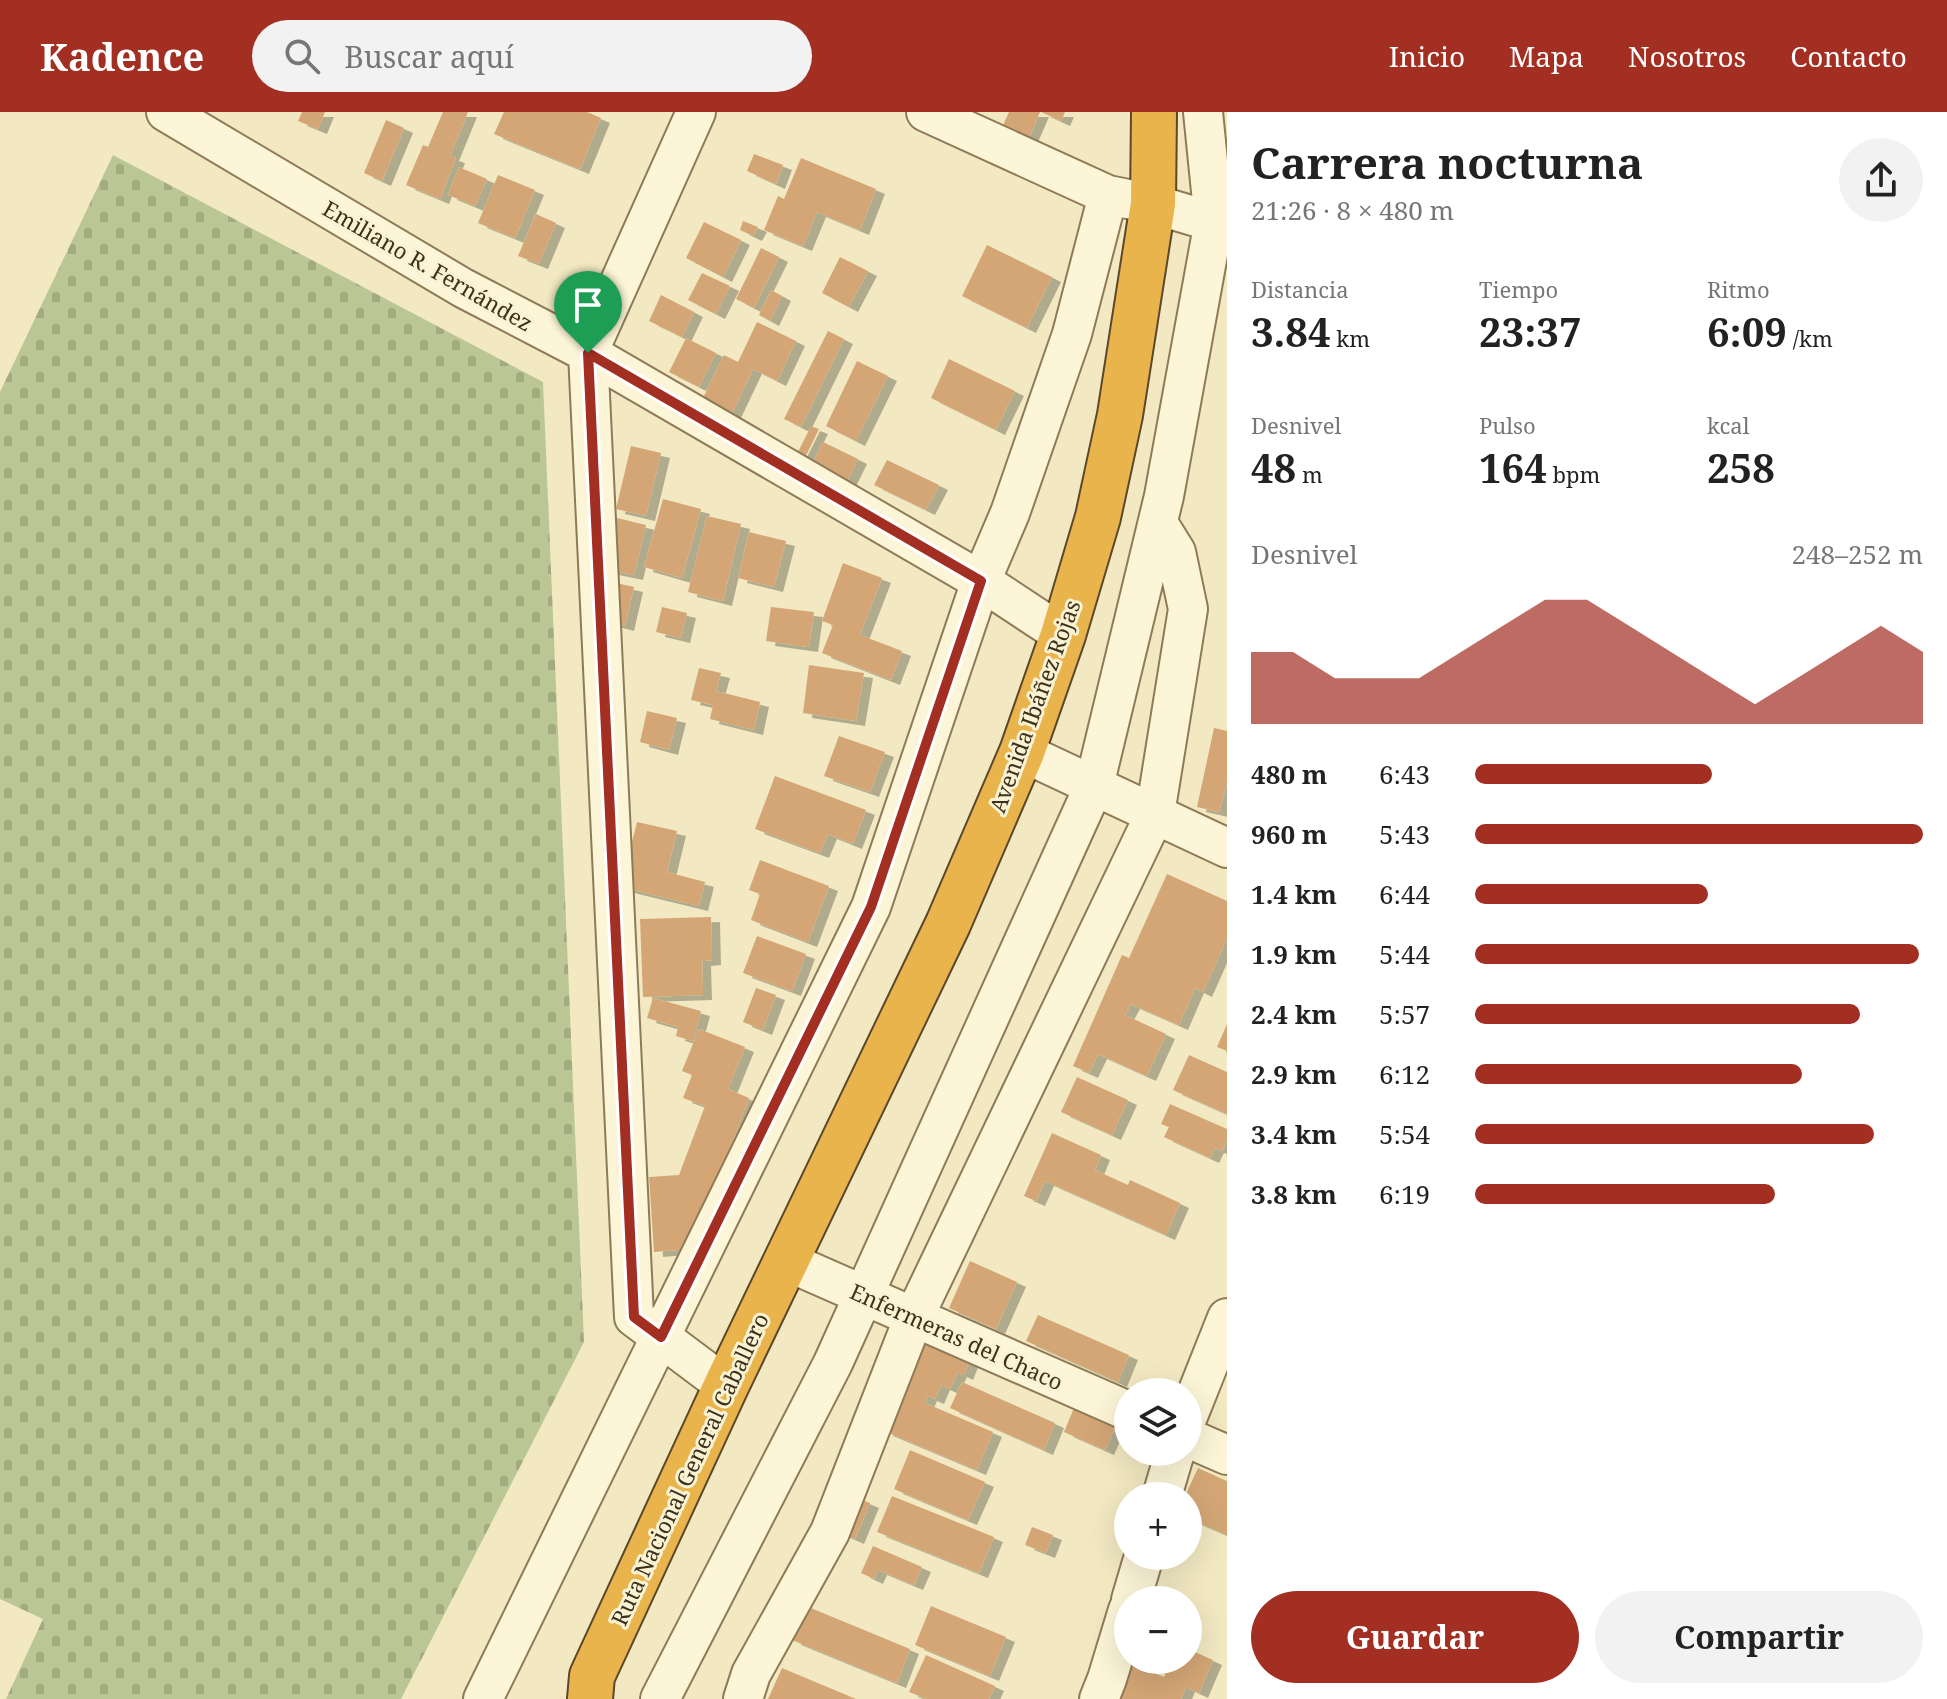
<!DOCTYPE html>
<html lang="es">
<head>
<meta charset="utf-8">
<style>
  :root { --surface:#fff; --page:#f2f2f2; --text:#222; --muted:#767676; --accent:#a32e22 }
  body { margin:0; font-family:"Noto Serif",serif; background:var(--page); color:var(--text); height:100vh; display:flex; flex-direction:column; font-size:30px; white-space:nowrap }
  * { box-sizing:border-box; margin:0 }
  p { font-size:26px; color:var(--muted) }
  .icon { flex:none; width:44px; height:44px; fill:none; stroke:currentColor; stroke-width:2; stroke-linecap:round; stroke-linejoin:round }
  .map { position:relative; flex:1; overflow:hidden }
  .side { display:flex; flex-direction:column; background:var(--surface); width:720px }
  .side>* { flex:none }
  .fabs { position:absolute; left:1114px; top:1266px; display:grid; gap:16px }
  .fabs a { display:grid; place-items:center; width:88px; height:88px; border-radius:50%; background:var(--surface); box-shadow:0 8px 32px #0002; font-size:40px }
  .pin { position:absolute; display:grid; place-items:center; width:68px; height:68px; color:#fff; margin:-82px -34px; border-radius:50% 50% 50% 0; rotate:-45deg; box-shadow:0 0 8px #0007 }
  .pin .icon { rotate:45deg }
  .round { display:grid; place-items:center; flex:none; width:84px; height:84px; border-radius:42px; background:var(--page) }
  .head { display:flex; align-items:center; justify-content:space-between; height:136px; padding:0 24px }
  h1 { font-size:44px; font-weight:700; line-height:60px }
  .figures { display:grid; grid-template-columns:repeat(3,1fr); gap:12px; height:136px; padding:8px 24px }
  .figures div { display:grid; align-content:center }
  .figures b { font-size:40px; font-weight:700 }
  .figures small { font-size:22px; font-weight:400 }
  .figures p { font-size:22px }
  .chart { height:224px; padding:16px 24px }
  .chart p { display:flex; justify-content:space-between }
  .chart svg { width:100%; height:144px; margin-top:8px; fill:var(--accent); opacity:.7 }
  .action { display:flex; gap:16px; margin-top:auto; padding:16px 24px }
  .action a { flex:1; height:92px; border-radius:48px; background:var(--accent); color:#fff; font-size:32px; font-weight:700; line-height:92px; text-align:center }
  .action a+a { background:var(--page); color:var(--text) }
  ul { padding:0 24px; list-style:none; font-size:26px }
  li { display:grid; grid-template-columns:128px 96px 1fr; align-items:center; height:60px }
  li i { height:20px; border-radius:10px; background:var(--accent) }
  header { display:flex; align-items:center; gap:48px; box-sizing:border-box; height:112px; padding:0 40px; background:var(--accent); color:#fff }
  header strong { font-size:38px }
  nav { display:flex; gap:44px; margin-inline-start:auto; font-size:28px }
  .search { width:560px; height:72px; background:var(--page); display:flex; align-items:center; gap:20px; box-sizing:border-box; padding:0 28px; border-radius:44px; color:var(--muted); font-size:30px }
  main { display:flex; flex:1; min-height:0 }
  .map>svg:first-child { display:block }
</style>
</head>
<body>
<header>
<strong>Kadence</strong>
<div class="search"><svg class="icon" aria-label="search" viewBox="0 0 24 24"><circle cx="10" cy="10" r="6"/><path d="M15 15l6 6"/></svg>Buscar aquí</div>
<nav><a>Inicio</a><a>Mapa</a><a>Nosotros</a><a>Contacto</a></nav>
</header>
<main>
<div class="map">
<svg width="1227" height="1587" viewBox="0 0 1227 1587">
  <defs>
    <pattern id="cemetery-stones" width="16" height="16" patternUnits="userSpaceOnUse" patternTransform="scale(2)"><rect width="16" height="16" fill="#bbc695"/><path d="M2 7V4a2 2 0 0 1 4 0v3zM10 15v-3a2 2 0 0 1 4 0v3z" fill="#a2aa80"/></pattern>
    <filter id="shadow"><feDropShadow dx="9" dy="5" stdDeviation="0" flood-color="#0004"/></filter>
  </defs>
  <rect width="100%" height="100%" fill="#f2e9c2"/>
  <path fill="url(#cemetery-stones)" d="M 113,43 L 543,270 L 584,1230 L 401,1587 L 6,1587 L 43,1507 L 0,1487 L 0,280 Z"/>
  <path fill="#d4a675" filter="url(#shadow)" d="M 302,0 L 325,0 L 318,17 L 298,9 Z
    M 443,0 L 468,0 L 450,44 L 456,46 L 440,87 L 406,73 L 423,33 L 428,35 Z
    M 504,0 L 587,0 L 601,6 L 580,57 L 494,22 Z
    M 1009,0 L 1040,0 L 1026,32 L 1000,20 Z
    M 1041,0 L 1065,0 L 1061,9 Z
    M 386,8 L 404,16 L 382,69 L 364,61 Z
    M 754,42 L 783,53 L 776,72 L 747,59 Z
    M 801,46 L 876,77 L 860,118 L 817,100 L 803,134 L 764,118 L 778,84 L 784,87 Z
    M 459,55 L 487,67 L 475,94 L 448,83 Z
    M 498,63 L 535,78 L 515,126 L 478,111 Z
    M 536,102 L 556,111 L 539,152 L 518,144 Z
    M 743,109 L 758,115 L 753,124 L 740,118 Z
    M 704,110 L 741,128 L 723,165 L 686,146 Z
    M 987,133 L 1052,165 L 1027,216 L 962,184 Z
    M 761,136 L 779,145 L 754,196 L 736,187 Z
    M 840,145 L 868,159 L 849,195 L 822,181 Z
    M 702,161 L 730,174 L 716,202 L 688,188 Z
    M 771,178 L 782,184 L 770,209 L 759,203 Z
    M 661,183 L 694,200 L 682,225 L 649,209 Z
    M 757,210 L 796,229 L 777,269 L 753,257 L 732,301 L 703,286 L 724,243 L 738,250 Z
    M 828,219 L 844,227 L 801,315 L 784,307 Z
    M 686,226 L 716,241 L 699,275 L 669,260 Z
    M 949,247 L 1015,279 L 996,318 L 931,286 Z
    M 857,249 L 888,264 L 856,329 L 826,314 Z
    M 811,314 L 819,317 L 804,348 L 796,344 Z
    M 823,330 L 858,347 L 842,380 L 807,363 Z
    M 631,334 L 661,341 L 646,404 L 616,397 Z
    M 887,348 L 939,373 L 926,398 L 874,373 Z
    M 663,387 L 701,397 L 682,466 L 644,455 Z
    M 707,404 L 741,412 L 723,489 L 688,480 Z
    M 617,406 L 646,413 L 634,463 L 605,457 Z
    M 749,420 L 786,429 L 774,475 L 738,466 Z
    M 843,451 L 882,466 L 860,523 L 902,539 L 891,568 L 822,541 L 833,513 L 822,509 Z
    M 612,470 L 634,475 L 625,514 L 602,508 Z
    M 662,495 L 687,501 L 681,526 L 656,520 Z
    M 771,495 L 814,500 L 809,535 L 766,529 Z
    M 809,553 L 864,561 L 856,609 L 803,601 Z
    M 699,556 L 721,561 L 716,579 L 760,590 L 754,618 L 710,607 L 713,593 L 691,588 Z
    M 647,599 L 677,606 L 669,638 L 640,630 Z
    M 1214,616 L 1227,619 L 1227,670 L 1219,700 L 1197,695 Z
    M 839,624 L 885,640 L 870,680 L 824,664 Z
    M 775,664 L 866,698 L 853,732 L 828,722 L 820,741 L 755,717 Z
    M 637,710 L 677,719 L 667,760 L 705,770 L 699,794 L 621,775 Z
    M 760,748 L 829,774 L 808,830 L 751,808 L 760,782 L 749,778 Z
    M 1167,762 L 1227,789 L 1227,826 L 1203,880 L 1195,876 L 1179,913 L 1131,892 L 1125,903 L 1166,922 L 1147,964 L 1098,942 L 1089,961 L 1073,954 L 1122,843 L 1129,846 Z
    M 711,805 L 712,848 L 702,849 L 703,883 L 643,885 L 640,807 Z
    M 757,824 L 806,842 L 792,879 L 743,861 Z
    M 756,876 L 776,883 L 763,918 L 743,910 Z
    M 653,886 L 701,899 L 693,929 L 676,924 L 678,915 L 647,906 Z
    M 1227,912 L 1227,939 L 1217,935 Z
    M 699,917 L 745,935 L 728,977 L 749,986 L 701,1112 L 688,1137 L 654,1140 L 649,1065 L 679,1063 L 705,994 L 683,986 L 692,963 L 682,959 Z
    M 1189,943 L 1227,960 L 1227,1002 L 1173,978 Z
    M 1077,965 L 1128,988 L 1112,1023 L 1061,1000 Z
    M 1170,992 L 1227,1017 L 1227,1027 L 1222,1039 L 1215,1036 L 1210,1046 L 1164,1025 L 1169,1015 L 1161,1012 Z
    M 1052,1021 L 1101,1043 L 1095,1058 L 1128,1073 L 1130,1068 L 1180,1091 L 1166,1123 L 1045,1069 L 1036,1089 L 1024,1084 Z
    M 970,1149 L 1017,1170 L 996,1217 L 949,1196 Z
    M 1038,1203 L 1129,1243 L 1118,1270 L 1026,1229 Z
    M 925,1223 L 972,1243 L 964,1263 L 958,1260 L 950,1277 L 941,1273 L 935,1287 L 928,1284 L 925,1291 L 993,1320 L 977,1358 L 884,1319 Z
    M 962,1270 L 1055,1311 L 1044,1338 L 950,1296 Z
    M 1076,1291 L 1118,1308 L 1105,1338 L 1064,1320 Z
    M 910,1338 L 985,1370 L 968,1408 L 894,1377 Z
    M 1198,1356 L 1227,1369 L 1227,1423 L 1188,1406 L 1188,1384 L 1185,1384 Z
    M 849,1382 L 870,1391 L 855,1427 L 834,1418 Z
    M 892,1384 L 994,1425 L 979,1461 L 877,1420 Z
    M 1032,1415 L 1053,1423 L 1046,1441 L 1025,1433 Z
    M 873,1434 L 922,1455 L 914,1473 L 878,1458 L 874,1467 L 861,1461 Z
    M 806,1494 L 910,1537 L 897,1571 L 792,1528 Z
    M 931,1494 L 1006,1525 L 990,1564 L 915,1533 Z
    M 1188,1537 L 1213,1548 L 1199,1581 L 1186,1575 L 1181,1587 L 1109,1587 L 1125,1548 L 1164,1565 L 1171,1548 L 1188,1548 Z
    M 926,1543 L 995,1574 L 989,1587 L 927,1587 L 909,1580 Z
    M 782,1556 L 856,1587 L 768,1587 Z"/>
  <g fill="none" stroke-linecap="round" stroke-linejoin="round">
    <defs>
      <path id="minor" d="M 166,0 L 463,176 L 588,241 L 981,469 L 1063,523
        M 696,0 L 588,241 L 634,1205 L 726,1274
        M 926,0 L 1108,83 L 1153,92 L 1227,114
        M 1022,640 L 1227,736
        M 786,1149 L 1128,1299
        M 1188,1304 L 1227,1206
        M 1188,1326 L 1227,1343
        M 1162,1384 L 1175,1340
        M 1131,1488 L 1144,1444
        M 483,1587 L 871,795 L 981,469 L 1010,401 L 1072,222 L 1108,83
        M 660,1587 L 833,1251 L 1094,674 L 1164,384 L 1214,109 L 1203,0
        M 743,1587 L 751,1562 L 830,1420 L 914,1205 L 1155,702 L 1188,497 L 1176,440 L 1158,411
        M 1099,1587 L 1107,1567 L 1128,1498"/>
      <path id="highway" d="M 590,1587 L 592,1564 L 726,1274 L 948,812 L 1022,640 L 1063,523 L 1098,405 L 1120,303 L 1153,92 L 1154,0"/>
    </defs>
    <use href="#minor" stroke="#8e7a57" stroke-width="42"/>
    <use href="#highway" stroke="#5b472c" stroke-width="48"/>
    <use href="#minor" stroke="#fcf5d7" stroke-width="38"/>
    <use href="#highway" stroke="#e9b44c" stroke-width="44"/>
  </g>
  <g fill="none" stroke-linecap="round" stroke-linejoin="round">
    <defs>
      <path id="route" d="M 588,241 L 981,469 L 871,795 L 661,1225 L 634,1205 Z"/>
    </defs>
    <use href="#route" stroke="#fff" stroke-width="16"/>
    <use href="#route" stroke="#a32e22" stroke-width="10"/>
  </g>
  <g text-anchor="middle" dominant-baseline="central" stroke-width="6" stroke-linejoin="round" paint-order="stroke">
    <g font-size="22" fill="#3d301d" stroke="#f9f2d3">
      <text transform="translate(428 153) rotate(30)">Emiliano R. Fernández</text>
      <text transform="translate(1034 594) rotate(-70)">Avenida Ibáñez Rojas</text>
      <text transform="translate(957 1224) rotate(24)">Enfermeras del Chaco</text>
      <text transform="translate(689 1357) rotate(-65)">Ruta Nacional General Caballero</text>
    </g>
  </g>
</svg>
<div class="fabs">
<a><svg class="icon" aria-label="layers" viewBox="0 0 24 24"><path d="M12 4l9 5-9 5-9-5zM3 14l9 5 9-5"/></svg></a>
<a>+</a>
<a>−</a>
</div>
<div class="pin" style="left:588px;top:241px;background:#1e9e55"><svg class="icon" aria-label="arrive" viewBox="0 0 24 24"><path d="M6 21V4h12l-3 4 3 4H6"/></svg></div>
</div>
<section class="side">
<div class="head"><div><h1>Carrera nocturna</h1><p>21:26 · 8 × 480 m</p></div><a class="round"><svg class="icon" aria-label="share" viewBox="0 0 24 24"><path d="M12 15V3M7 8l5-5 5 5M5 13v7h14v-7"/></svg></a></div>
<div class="figures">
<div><p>Distancia</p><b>3.84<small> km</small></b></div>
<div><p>Tiempo</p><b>23:37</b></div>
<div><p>Ritmo</p><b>6:09<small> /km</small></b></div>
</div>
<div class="figures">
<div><p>Desnivel</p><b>48<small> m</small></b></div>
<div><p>Pulso</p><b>164<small> bpm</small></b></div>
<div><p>kcal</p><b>258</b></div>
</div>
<div class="chart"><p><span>Desnivel</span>248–252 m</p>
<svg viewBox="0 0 160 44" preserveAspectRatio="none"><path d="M0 44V22L10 22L20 30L30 30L40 30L50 22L60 14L70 6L80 6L90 14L100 22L110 30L120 38L130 30L140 22L150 14L160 22V44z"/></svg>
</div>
<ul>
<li><b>480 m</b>6:43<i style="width:53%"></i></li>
<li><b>960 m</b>5:43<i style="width:100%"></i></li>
<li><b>1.4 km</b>6:44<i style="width:52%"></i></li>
<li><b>1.9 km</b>5:44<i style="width:99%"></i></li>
<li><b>2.4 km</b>5:57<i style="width:86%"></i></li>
<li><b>2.9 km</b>6:12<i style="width:73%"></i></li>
<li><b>3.4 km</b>5:54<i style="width:89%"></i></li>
<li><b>3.8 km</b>6:19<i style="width:67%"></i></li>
</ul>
<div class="action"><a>Guardar</a><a>Compartir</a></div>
</section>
</main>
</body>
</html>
